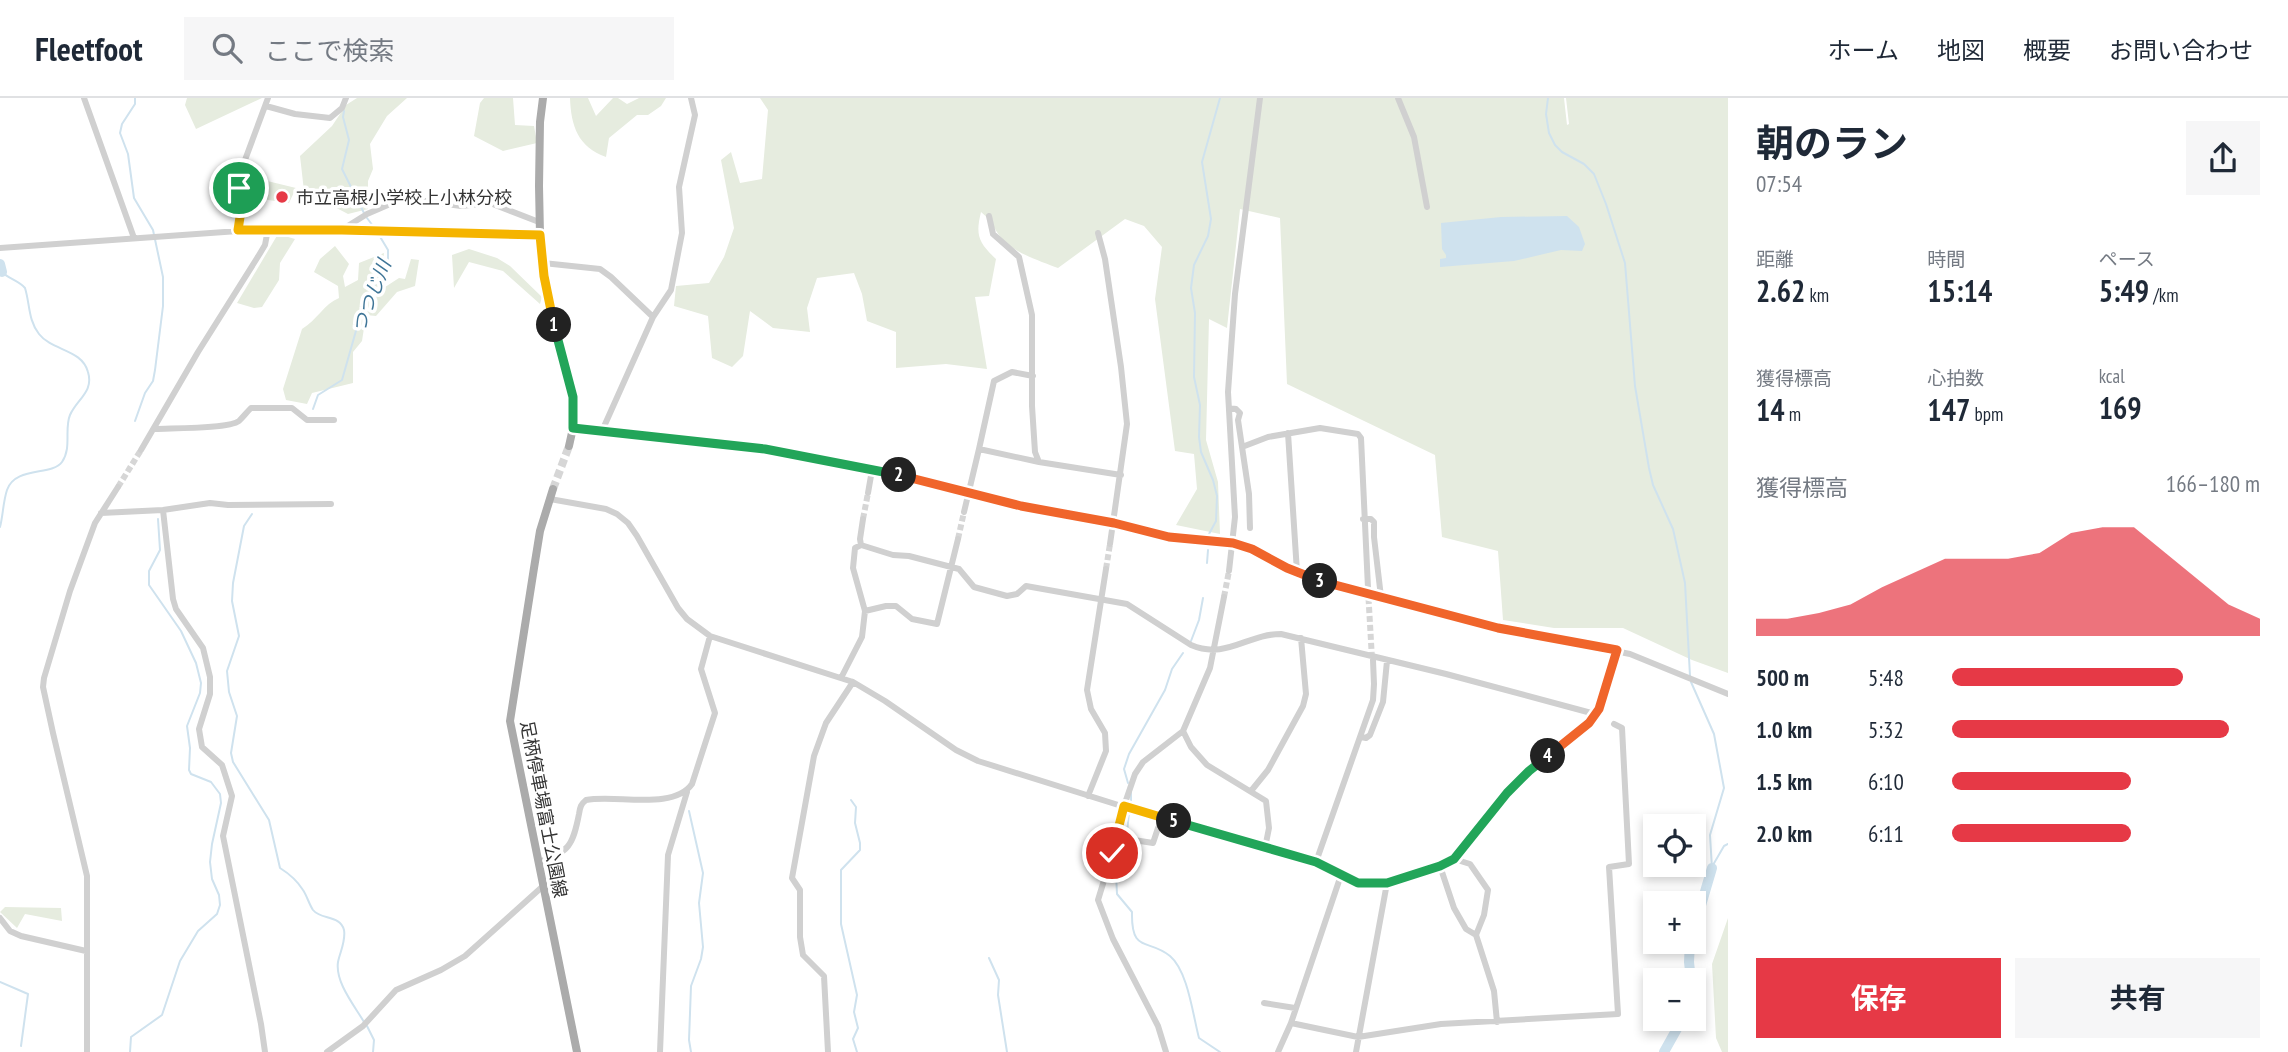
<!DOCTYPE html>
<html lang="ja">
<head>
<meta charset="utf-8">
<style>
  :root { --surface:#fff; --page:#f6f6f7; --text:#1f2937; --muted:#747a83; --line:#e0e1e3; --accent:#e63946 }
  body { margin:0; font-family:"PT Sans Narrow","Noto Sans JP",sans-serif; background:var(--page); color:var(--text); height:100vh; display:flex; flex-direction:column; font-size:26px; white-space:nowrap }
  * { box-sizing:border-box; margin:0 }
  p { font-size:23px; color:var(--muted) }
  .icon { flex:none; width:38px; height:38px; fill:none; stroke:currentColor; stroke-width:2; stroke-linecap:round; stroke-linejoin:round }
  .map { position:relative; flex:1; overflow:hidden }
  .details { display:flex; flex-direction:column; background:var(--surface); width:560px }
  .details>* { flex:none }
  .fabs { position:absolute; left:1643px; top:716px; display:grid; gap:14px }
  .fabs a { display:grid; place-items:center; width:63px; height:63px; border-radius:0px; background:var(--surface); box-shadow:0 4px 10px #0003; font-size:35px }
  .pin { position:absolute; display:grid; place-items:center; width:60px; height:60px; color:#fff; margin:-30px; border:4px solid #fff; border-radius:50%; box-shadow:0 2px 7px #0007 }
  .km { position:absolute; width:35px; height:35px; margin:-18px; border-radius:50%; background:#222; color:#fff; font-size:19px; line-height:35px; text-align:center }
  .round { display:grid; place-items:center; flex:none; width:74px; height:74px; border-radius:0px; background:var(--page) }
  .head { display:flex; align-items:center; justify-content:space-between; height:119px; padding:0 28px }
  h1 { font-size:38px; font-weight:700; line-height:52px }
  .metrics { display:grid; grid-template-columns:repeat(3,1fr); gap:10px; height:119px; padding:7px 28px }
  .metrics div { display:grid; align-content:center }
  .metrics b { font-size:30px; font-weight:700 }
  .metrics small { font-size:19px; font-weight:400 }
  .metrics p { font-size:19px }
  .chart { height:196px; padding:14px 28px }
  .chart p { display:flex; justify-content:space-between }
  .chart svg { width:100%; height:126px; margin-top:7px; fill:var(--accent); opacity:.7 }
  .action { display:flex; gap:14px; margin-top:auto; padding:14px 28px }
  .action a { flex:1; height:80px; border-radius:0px; background:var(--accent); color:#fff; font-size:28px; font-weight:700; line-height:80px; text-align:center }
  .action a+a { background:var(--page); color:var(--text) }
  ul { padding:0 28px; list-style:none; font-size:23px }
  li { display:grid; grid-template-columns:112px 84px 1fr; align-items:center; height:52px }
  li i { height:18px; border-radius:9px; background:var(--accent) }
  header { display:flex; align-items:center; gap:42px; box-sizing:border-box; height:98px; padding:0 35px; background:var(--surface); border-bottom:2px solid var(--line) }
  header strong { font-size:33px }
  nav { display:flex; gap:38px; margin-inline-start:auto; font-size:24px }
  .search { width:490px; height:63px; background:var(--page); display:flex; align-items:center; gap:18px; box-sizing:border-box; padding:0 24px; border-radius:0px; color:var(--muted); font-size:26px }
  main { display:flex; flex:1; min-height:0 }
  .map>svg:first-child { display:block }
</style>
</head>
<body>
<header>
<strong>Fleetfoot</strong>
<div class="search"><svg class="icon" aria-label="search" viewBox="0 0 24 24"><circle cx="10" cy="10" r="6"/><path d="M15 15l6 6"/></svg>ここで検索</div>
<nav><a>ホーム</a><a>地図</a><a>概要</a><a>お問い合わせ</a></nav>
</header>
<main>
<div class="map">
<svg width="1728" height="954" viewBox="0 0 1728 954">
  <rect width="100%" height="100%" fill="#fff"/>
  <path fill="#e6ecdf" d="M 187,0 L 262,0 L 196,31 L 185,7 Z
    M 357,0 L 407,0 L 387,18 L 370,46 L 373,71 L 368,83 L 368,111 L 348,116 L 304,93 L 300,58 L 332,28 L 346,7 Z
    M 484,0 L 513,0 L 515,27 L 534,28 L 537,45 L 503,53 L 474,38 L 480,5 Z
    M 570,0 L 588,0 L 596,18 L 613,0 L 618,0 L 627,6 L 639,0 L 666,0 L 661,8 L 648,17 L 637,17 L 609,40 L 606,59 C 578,49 571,28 570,0 Z
    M 760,0 L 1564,0 L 1567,27 L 1569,26 L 1566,0 L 1728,0 L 1728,575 L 1692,562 L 1623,530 L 1554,530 L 1503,522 L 1498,453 L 1442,439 L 1435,357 L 1287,286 L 1280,120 L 1240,111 L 1227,230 L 1209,221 L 1206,342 L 1218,384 L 1220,436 L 1176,427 L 1197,391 L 1194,356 L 1175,353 L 1155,201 L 1162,149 L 1144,128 L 1125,121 L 1058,170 C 1042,164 1013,154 1002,141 C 993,130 993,124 981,114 C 975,138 979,145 996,161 L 989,198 L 975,199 L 987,271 L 946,266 L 896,270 L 896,234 L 867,223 L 862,196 L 854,175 L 817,180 L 807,210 L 810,234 L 773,230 L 750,213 L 743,258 L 732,269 L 712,260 L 708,218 L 674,208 L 676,188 L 709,185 L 724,159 L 734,130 L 721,62 L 731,54 L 740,85 L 762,81 L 768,12 Z
    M 251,79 L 296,90 L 289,105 L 248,99 Z
    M 278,136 L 295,141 L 280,165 L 279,182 L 262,209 L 254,210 L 237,205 Z
    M 335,148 L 349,166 L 343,178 L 345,189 L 358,182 L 359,165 L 384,155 L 379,193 L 399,180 L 405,181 L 411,161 L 419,162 L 415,188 L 397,194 L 376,218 L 366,217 L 362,243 L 353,254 L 353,285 L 312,295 L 307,306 L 286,302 L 283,291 L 302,231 C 317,222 324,206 339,200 L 338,188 L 314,174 L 320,161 Z
    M 469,151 L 497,160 L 510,168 L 542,199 L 540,206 L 503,173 L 469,164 L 454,190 L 452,157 Z
    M 5,809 L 61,810 L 62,823 L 25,816 L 17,830 L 0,814 Z
    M 1728,820 L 1728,954 L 1722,954 L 1716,940 L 1712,866 Z"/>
  <path fill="#cfe2ee" d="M 1567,118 L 1579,129 L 1585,146 L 1582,153 L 1561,152 L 1514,163 L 1440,169 L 1440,161 L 1446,160 L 1446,157 L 1442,151 L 1441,125 L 1501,119 Z"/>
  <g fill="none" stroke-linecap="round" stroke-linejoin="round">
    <path stroke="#cfe2ee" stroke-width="2" d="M 135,0 L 135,6 L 122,26 L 120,35 L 128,56 L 134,100 L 153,132 L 163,179 L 163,208 L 155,272 L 153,283 L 145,295 L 135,323
      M 1548,0 L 1546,16 L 1549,35 L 1555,47 L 1562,54 L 1584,66 L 1594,76 L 1606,106 L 1625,165 L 1635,288 L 1649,370 L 1653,387 L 1673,431 L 1685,485 L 1690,578
      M 344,13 L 343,19 L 349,42 L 342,71 L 364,115
      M 367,120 L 376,132
      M 313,311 L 318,297 L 342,282 L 365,201 L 385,172 L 388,162 L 388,152 L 379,137
      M 252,416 L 244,428 L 233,485 L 232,503 L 239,538 L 227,573 L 229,594 L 237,618 L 231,655 L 233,664 L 269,722 L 280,770 C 288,775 298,784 303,792 C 307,798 309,806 313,812 C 321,822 340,817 344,832 C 346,843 340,854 338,864 C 335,884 354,907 364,924
      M 0,429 C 3,418 3,404 7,392 C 15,368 52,378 62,364 C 72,350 64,331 70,317 C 77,301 94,294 88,274 C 82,251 52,253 39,236 C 28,222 30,206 25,190 C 19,183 9,181 2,174
      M 1209,436 L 1216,423 L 1217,398 L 1213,382 L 1201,354 L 1199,339 L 1200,307 L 1194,279 L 1195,215 L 1191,190 L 1194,167 L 1208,138 L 1211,121 L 1202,64 L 1220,0
      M 1207,465 L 1208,452
      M 1191,543 L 1199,522 L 1203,500
      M 1691,584 L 1714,636 L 1724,690 L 1710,737 L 1712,770
      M 1128,685 L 1124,671 L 1129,656 L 1165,592 L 1172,571 L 1183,555
      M 851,702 L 856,709 L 855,725 L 860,745 L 860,752 L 841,772 L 841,826 L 857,897 L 854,914 L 858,930 L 853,941 L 857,954
      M 1131,704 L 1131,694
      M 689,713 L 703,775 L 699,805 L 703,849 L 701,861 L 691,888 L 689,942 L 691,954
      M 1129,714 L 1124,767 L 1116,776 L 1117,796 L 1132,814 C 1131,856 1148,840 1170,858 C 1188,873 1193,918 1199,940 L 1220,954
      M 1713,767 L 1724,748 L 1728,746
      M 989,860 L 999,882 L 998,897 L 1007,954
      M 0,884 L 28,896 L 21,948
      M 367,928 L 374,942 L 373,954
      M 130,954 L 131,939 L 162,917 L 180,863 L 198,833 L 217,816 L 220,807 L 219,797 L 212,781 L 210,764 L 212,746 L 221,705 L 220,696 L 211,684 L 191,676 L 189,672 L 190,650 L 187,628 L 200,595 L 201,585 L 196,565 L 181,533 L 149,487 L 149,473 L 160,452 L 158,421"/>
    <path stroke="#cfe2ee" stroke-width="10" d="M 0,166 L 2,174
      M 1694,831 L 1712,770
      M 1690,844 L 1689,864 L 1691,882
      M 1664,954 L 1683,920"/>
    <path stroke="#d6d6d6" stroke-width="6" stroke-dasharray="6 3" stroke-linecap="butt" d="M 118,389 L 141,352
      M 863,421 L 868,395
      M 958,441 L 964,414
      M 1106,471 L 1110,446
      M 1368,491 L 1372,561
      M 1224,499 L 1229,473"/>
    <path stroke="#d6d6d6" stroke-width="8" stroke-dasharray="8 4" stroke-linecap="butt" d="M 553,391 L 569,348"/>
    <path stroke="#d0d0d0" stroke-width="6" d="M 84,0 L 134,140
      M 1398,0 L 1414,39 L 1427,109
      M 266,8 L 295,16 L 330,20 L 342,10 L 346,0
      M 989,118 L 993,136 L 1019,159 L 1032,217 L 1032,308 L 1035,354 L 1039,364
      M 343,131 L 367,116 L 404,100 L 461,108 L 490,105 L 539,124
      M 238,133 L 242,106 L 239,91 L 242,70 L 268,0
      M 1098,135 L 1105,161 L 1121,269 L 1127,326 L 1110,446
      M 0,150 L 268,131 L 540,137
      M 543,165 L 600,171 L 611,179 L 653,219
      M 1229,310 L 1236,311 L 1240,315 L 1238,322 L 1249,396 L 1250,430
      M 573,330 L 780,353 L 929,384 L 1021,408 L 1126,428 L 1169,438 L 1233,445 L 1252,451 L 1287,470 L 1321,483 L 1498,530 L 1630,556 L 1728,596
      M 155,331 C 170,330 229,331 239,323 C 243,319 247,314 251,310 L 292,310 L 307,322 L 334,322
      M 602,333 L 653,219 L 671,192 L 682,135 L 679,89 L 695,17 L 691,0
      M 1288,335 L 1297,474
      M 1242,349 L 1268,339 L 1320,330 L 1358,336 L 1361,340 L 1368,490
      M 979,351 L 994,283 L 1012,274 L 1033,278
      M 141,352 L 198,254 L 259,157 L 265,147 L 268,131
      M 868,395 L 872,372
      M 550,401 L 606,411 L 617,416 L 628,425 L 637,438 L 678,510 L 687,521 L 710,538 L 853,584 L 885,603 L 956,652 L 978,663 L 1147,716 L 1316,764 L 1358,785 L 1387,785 L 1440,768 L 1454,761 L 1517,684 L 1594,618 L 1602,602 L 1617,552
      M 163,412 L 173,501 L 176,511 L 203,550 L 210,579 L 210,596 L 199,631 L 202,649 L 222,667 L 232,698 L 223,738 L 261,926 L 265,954
      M 964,414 L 979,351 L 1039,364 L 1121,377
      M 101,415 L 163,412 L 210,405 L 228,407 L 331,406
      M 1363,421 L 1371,421 L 1374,424 L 1374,439 L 1381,499
      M 861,447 L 893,457 L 909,458 L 959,471 L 974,489 L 1007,498 L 1017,496 L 1026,488 L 1127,506 L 1191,547 C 1226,562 1247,536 1281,536 L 1446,576 L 1595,616
      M 1229,473 L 1235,419 L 1228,294 L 1235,196 L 1260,0
      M 865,513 L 886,508 L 896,508 L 912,521 L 937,526 L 958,441
      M 841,580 L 862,539 L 865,513 L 853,470 L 855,450 L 861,447 L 860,441 L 863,421
      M 1183,633 L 1191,649 L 1207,667 L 1266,703 L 1269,730 L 1265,750
      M 1361,639 L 1366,640 L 1370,637 L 1383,604 L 1387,563
      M 1251,693 L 1268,672 L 1303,608 L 1306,596 L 1301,540
      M 1088,698 L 1106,653 L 1105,635 L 1091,611 L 1087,592 L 1106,471
      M 1134,742 L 1153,745 L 1158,730 L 1165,720
      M 1454,761 L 1470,766 L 1488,792 L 1484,817 L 1476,837
      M 538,764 C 569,755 573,747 579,716 C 580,709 581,706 586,702 C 615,696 673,713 692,686 L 715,615 L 701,571 L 710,538
      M 1316,764 L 1373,602 L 1374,586 L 1373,562
      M 1440,768 L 1454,810 L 1466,831 L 1476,837 L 1494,893 L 1497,924
      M 0,820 L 10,833 L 21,838 L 86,853
      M 1264,905 L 1295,910
      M 1291,925 L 1358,939 L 1441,926 L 1618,916 L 1609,769 L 1629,766 L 1622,630 L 1614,626
      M 87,954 L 87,778 L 53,635 L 43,589 L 44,580 L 70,493 L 95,425 L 118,389
      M 327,954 L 363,928 L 396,892 L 441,872 L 465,858 L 542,789
      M 660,954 L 668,757 L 687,694
      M 828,954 L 824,878 L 803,857 L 800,839 L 800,792 L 792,780 L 814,658 L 826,625 L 853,584
      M 1166,954 L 1158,928 L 1113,841 L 1098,802 L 1120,730 L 1124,708 L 1135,676 L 1143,664 L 1183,633 L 1210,570 L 1224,499
      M 1278,954 L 1291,925 L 1341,777
      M 1356,954 L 1387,785"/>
    <path stroke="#ababab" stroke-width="8" d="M 543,0 L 540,24 L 539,88 L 540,137 L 549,202 L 574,306 L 573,330 L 569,348
      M 553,391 L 540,433 L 534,470 L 510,623 L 577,954"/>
  </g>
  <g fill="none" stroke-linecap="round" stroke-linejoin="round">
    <defs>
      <path id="split-1" d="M 239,90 L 242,106 L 238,132 L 342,132 L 540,137 L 544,178 L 554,227"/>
      <path id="split-2" d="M 554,227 L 573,299 L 573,330 L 765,351 L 899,377"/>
      <path id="split-3" d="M 899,377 L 1021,408 L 1114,425 L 1169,439 L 1233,445 L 1252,451 L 1287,470 L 1320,483"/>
      <path id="split-4" d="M 1320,483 L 1498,530 L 1617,552 L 1599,611 L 1589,625 L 1548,658"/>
      <path id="split-5" d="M 1174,723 L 1316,764 L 1358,785 L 1387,785 L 1440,768 L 1454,761 L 1507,695 L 1529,673 L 1548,658"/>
      <path id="split-6" d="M 1112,755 L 1124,708 L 1174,723"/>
    </defs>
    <use href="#split-1" stroke="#fff" stroke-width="14"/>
    <use href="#split-2" stroke="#fff" stroke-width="14"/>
    <use href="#split-3" stroke="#fff" stroke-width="14"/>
    <use href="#split-4" stroke="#fff" stroke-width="14"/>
    <use href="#split-5" stroke="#fff" stroke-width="14"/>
    <use href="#split-6" stroke="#fff" stroke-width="14"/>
    <use href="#split-1" stroke="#f5b400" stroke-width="9"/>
    <use href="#split-2" stroke="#22a559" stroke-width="9"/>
    <use href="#split-3" stroke="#f0652b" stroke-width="9"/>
    <use href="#split-4" stroke="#f0652b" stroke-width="9"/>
    <use href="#split-5" stroke="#22a559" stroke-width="9"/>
    <use href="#split-6" stroke="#f5b400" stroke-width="9"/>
  </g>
  <circle fill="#e63946" stroke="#fff" stroke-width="2.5" cx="282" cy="99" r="7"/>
  <g text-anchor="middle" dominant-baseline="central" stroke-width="7" stroke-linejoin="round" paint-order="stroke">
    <g font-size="18" fill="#333" stroke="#fff" text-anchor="start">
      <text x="296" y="99">市立高根小学校上小林分校</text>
    </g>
    <g font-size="18" fill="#333" stroke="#fff">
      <text transform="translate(544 711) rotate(79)">足柄停車場富士公園線</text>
    </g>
    <g font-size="19" font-style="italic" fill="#3f7597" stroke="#fff">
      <text transform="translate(371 198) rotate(-69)">つつじ川</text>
    </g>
  </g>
</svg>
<div class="fabs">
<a><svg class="icon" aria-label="locate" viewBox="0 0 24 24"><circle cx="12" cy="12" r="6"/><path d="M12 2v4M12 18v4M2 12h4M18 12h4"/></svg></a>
<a>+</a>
<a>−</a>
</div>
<div class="pin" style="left:239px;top:90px;background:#1e9e55"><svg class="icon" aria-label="arrive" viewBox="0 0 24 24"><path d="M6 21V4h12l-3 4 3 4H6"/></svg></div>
<div class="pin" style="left:1112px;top:755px;background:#d93025"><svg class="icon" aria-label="check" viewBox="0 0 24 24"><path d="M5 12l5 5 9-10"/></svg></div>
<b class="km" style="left:554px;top:227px">1</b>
<b class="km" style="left:899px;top:377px">2</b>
<b class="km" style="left:1320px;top:483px">3</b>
<b class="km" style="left:1548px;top:658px">4</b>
<b class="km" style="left:1174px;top:723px">5</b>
</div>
<section class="details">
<div class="head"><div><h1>朝のラン</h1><p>07:54</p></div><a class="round"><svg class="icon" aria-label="share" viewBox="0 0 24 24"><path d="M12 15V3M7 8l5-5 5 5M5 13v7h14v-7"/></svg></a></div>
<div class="metrics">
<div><p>距離</p><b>2.62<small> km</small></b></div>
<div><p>時間</p><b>15:14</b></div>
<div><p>ペース</p><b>5:49<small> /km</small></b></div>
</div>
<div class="metrics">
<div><p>獲得標高</p><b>14<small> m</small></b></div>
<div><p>心拍数</p><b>147<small> bpm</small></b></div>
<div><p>kcal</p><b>169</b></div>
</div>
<div class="chart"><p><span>獲得標高</span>166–180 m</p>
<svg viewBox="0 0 160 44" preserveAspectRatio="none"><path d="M0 44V38L10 38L20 36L30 33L40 27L50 22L60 17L70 17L80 17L90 15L100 8L110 6L120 6L130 15L140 24L150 33L160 38V44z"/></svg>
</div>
<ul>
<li><b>500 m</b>5:48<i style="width:75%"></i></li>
<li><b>1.0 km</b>5:32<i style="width:90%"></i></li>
<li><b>1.5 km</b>6:10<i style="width:58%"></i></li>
<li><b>2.0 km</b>6:11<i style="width:58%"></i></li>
</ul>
<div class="action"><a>保存</a><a>共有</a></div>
</section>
</main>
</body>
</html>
